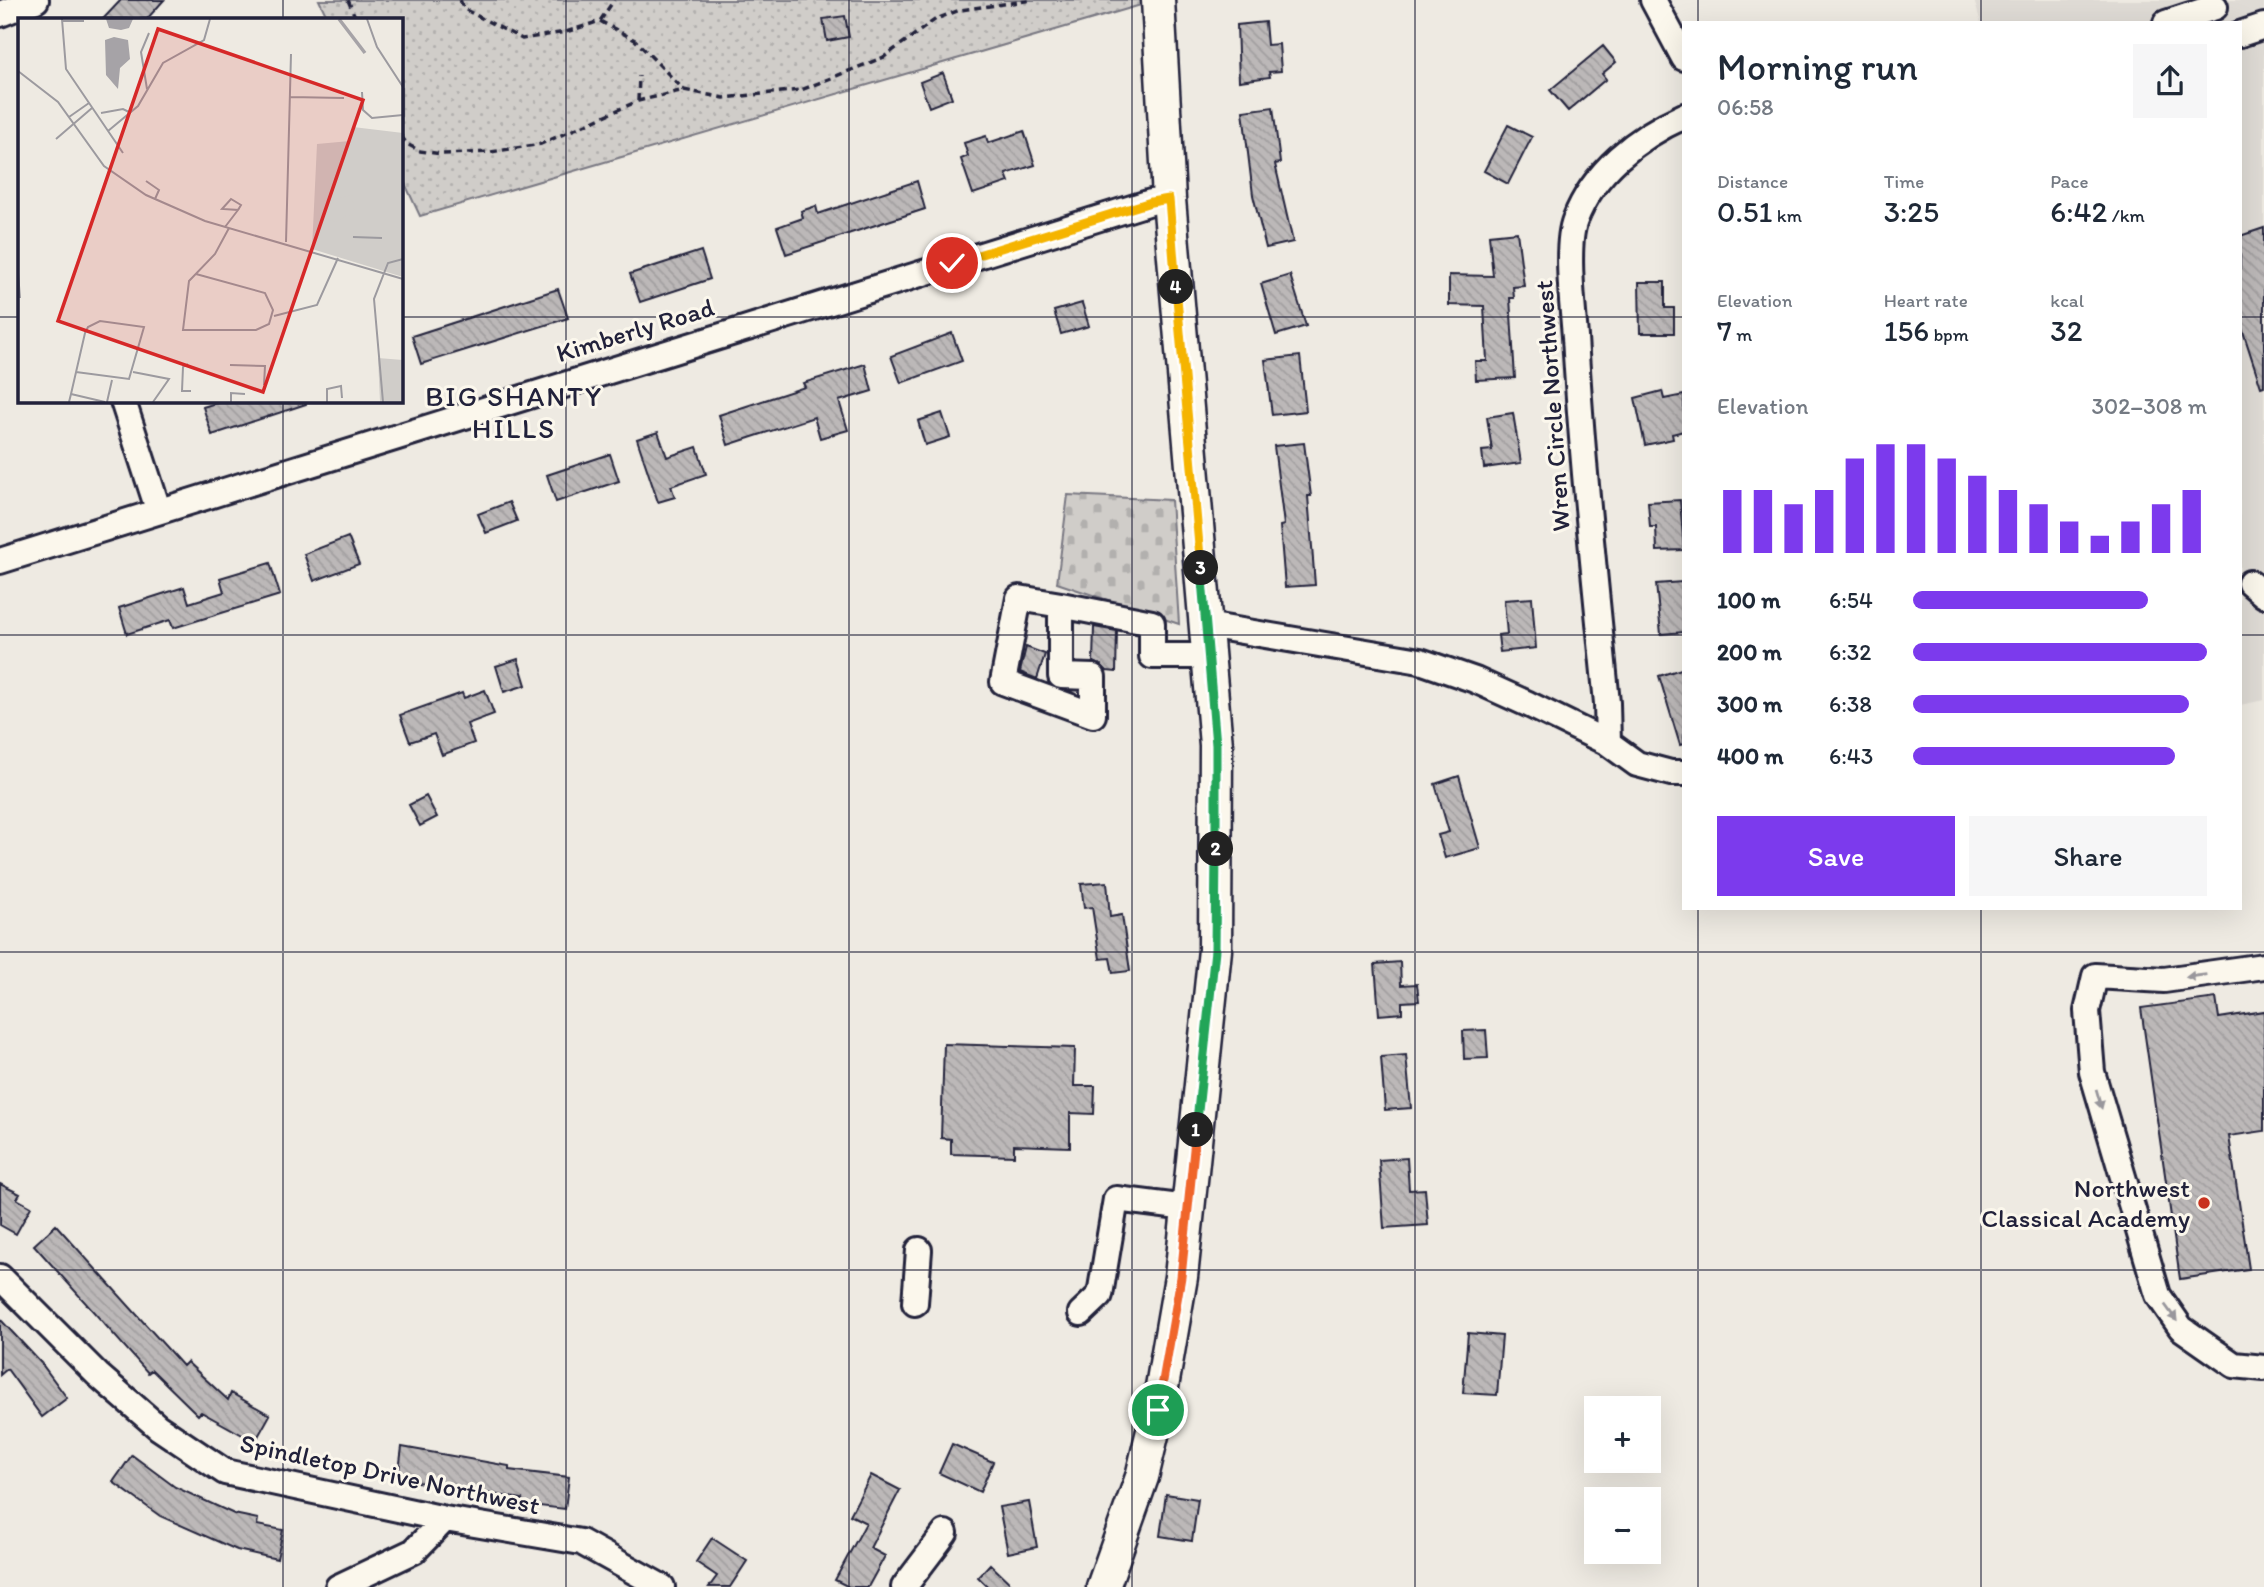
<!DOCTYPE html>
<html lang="en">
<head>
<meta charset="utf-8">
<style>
  :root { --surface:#fff; --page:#f6f6f7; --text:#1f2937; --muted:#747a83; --accent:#7c3aed }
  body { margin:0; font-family:Itim,sans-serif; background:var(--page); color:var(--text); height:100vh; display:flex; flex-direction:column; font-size:26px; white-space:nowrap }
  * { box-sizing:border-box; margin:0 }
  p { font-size:23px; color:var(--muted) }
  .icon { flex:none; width:38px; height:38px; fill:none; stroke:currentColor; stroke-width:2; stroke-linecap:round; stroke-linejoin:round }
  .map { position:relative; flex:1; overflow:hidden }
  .side { position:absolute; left:1682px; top:21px; width:560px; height:889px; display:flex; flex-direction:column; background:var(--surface); border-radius:0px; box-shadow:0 7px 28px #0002 }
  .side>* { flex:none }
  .fabs { position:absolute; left:1584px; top:1396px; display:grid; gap:14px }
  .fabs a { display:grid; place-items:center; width:77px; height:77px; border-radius:0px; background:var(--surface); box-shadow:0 7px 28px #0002; font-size:35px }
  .pin { position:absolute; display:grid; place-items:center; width:60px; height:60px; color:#fff; margin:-30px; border:4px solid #fff; border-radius:50%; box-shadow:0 2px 7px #0007 }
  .km { position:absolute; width:35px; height:35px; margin:-18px; border-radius:50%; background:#222; color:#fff; font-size:19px; line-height:35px; text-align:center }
  .round { display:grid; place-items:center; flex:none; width:74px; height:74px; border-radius:0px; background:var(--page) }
  .summary { display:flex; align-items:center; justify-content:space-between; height:119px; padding:0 35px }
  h1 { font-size:38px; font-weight:600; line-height:52px }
  .stats { display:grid; grid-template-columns:repeat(3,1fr); gap:10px; height:119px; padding:7px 35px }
  .stats div { display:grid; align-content:center }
  .stats b { font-size:30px; font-weight:600 }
  .stats small { font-size:19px; font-weight:400 }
  .stats p { font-size:19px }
  .chart { height:196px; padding:14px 35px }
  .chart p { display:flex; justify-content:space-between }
  .chart svg { width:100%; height:126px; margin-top:7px; stroke:var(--accent); stroke-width:6 }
  .cta { display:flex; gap:14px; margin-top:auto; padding:14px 35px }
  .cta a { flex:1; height:80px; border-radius:0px; background:var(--accent); color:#fff; font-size:28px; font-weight:600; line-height:80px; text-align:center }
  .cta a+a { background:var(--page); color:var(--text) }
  ul { padding:0 35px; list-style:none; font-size:23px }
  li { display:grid; grid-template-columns:112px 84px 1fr; align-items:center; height:52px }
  li i { height:18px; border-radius:9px; background:var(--accent) }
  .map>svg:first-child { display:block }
</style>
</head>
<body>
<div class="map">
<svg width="2264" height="1587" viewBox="0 0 2264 1587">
  <defs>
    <pattern id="grass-dots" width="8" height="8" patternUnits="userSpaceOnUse" patternTransform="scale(1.75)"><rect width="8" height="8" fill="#d0cdc9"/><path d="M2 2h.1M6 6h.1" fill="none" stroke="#b2b0ae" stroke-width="1.8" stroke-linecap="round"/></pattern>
    <pattern id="cemetery-stones" width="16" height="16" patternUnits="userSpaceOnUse" patternTransform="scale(1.75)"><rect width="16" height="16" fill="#d0cdc9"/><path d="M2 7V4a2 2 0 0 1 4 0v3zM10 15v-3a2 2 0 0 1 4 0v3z" fill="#b2b0ae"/></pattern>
    <pattern id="building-back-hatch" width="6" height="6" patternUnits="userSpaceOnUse" patternTransform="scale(1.75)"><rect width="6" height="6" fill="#bcb8b8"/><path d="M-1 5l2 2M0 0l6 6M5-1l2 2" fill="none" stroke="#a19e9f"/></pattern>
  </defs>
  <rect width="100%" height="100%" fill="#eeeae2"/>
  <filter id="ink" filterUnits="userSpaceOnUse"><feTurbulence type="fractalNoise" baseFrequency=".0143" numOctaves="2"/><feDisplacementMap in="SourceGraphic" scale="14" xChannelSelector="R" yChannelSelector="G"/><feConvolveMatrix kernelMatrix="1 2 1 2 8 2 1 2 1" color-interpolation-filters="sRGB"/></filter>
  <g filter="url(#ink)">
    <path fill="#dfdbd5" d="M 1974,0 L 2264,0 L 2264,700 L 2240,705 L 2240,23 L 1981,23 Z"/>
    <path fill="url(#grass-dots)" stroke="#797882" stroke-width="2" d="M 319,0 L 1158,0 L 420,216 L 401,175 L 401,19 L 328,19 Z"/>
    <path fill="url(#cemetery-stones)" stroke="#797882" stroke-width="2" d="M 1068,495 L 1171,500 L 1179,624 L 1057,583 Z"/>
    <path fill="url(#building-back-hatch)" stroke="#22223b" stroke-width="2" d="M 121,0 L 164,0 L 147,19 L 103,19 Z
      M 845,16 L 849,37 L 827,41 L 823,19 Z
      M 1265,22 L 1267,45 L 1279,44 L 1281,71 L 1269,72 L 1270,77 L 1239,81 L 1237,25 Z
      M 1603,46 L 1616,62 L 1602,74 L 1606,79 L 1568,111 L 1550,90 Z
      M 943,73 L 952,98 L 929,107 L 920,82 Z
      M 1273,107 L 1280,163 L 1275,164 L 1293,242 L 1266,248 L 1253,195 L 1243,111 Z
      M 1508,125 L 1532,137 L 1508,184 L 1484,171 Z
      M 1024,131 L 1035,165 L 1006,174 L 1009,182 L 973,194 L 961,159 L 968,156 L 964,143 L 986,136 L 988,143 Z
      M 917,181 L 925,209 L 786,254 L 777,227 L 803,218 L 801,211 L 816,206 L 818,214 Z
      M 2264,228 L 2264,386 L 2261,387 L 2240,322 L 2240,236 Z
      M 1517,232 L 1524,286 L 1513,287 L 1514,298 L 1510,298 L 1515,378 L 1476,380 L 1475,361 L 1487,361 L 1484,306 L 1449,305 L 1449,275 L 1493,276 L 1489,235 Z
      M 701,251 L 710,279 L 640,302 L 630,274 Z
      M 1290,275 L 1306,326 L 1276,335 L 1261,284 Z
      M 1639,282 L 1665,282 L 1665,308 L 1674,308 L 1674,333 L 1640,333 Z
      M 558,289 L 568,318 L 421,364 L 412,336 Z
      M 1082,303 L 1089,326 L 1061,334 L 1054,311 Z
      M 952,333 L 962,361 L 901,383 L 891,356 Z
      M 1300,356 L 1306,411 L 1272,415 L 1265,360 Z
      M 865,364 L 872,391 L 839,401 L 848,430 L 820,438 L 814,417 L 728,445 L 719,415 L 805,387 L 803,383 Z
      M 1662,391 L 1664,399 L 1684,395 L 1684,431 L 1672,434 L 1673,439 L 1645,445 L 1635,398 Z
      M 222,401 L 306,401 L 306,404 L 212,435 L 203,407 Z
      M 942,413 L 950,437 L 925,445 L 918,421 Z
      M 1513,413 L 1521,463 L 1484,468 L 1482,451 L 1492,450 L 1487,417 Z
      M 658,432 L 667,457 L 697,447 L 706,474 L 671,486 L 675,497 L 658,502 L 637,439 Z
      M 1304,443 L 1311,496 L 1308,496 L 1315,585 L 1285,587 L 1280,526 L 1284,525 L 1274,446 Z
      M 610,454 L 619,481 L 556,502 L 547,475 Z
      M 1680,500 L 1684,550 L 1657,551 L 1656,527 L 1650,527 L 1648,502 Z
      M 509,502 L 517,521 L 486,533 L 478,514 Z
      M 348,537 L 359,564 L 314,581 L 304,554 Z
      M 270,563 L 280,595 L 173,628 L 170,620 L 127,634 L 119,608 L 184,587 L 189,603 L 224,592 L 220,578 Z
      M 1682,582 L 1684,632 L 1661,634 L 1656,584 Z
      M 1532,598 L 1536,648 L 1500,652 L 1498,635 L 1507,634 L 1504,600 Z
      M 1094,627 L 1117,631 L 1116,672 L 1107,671 L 1101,665 L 1093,662 Z
      M 1026,647 L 1045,654 L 1037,679 L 1020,672 Z
      M 518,659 L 526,685 L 504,692 L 496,666 Z
      M 1684,668 L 1684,744 L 1680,745 L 1659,676 Z
      M 485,690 L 494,714 L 467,724 L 474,743 L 442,755 L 434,734 L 410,742 L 400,715 L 462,693 L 464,698 Z
      M 1459,776 L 1480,848 L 1445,858 L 1438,835 L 1449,832 L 1435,784 Z
      M 426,796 L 437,817 L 420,826 L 409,805 Z
      M 1107,882 L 1110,917 L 1122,915 L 1130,971 L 1113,973 L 1110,958 L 1100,959 L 1092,907 L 1084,908 L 1081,884 Z
      M 1400,962 L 1401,985 L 1417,984 L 1419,1001 L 1402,1002 L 1402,1013 L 1379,1015 L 1375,964 Z
      M 2216,998 L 2219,1018 L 2264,1011 L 2264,1131 L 2229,1136 L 2249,1269 L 2180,1279 L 2141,1008 Z
      M 1486,1030 L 1488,1058 L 1464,1059 L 1463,1031 Z
      M 944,1044 L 1075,1048 L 1074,1086 L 1095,1086 L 1094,1114 L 1070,1113 L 1070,1147 L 1014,1145 L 1014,1156 L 951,1154 L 951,1139 L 941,1138 Z
      M 1406,1055 L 1411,1108 L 1385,1110 L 1381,1057 Z
      M 1407,1158 L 1409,1190 L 1425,1189 L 1428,1225 L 1384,1228 L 1379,1160 Z
      M 0,1184 L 20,1194 L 17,1199 L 31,1207 L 16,1234 L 0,1225 Z
      M 56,1225 L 183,1366 L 187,1362 L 228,1400 L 231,1393 L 270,1415 L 255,1442 L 201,1412 L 198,1415 L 152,1370 L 148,1373 L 34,1245 Z
      M 0,1319 L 41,1363 L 67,1398 L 42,1417 L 7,1369 L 0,1375 Z
      M 1468,1333 L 1502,1336 L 1497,1395 L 1463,1393 Z
      M 952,1444 L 993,1462 L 980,1492 L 939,1473 Z
      M 402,1447 L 509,1466 L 509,1470 L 569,1477 L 565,1509 L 521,1504 L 522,1499 L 398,1479 Z
      M 132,1455 L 175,1487 L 234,1514 L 258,1519 L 257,1525 L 283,1530 L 277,1559 L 237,1550 L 160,1516 L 113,1482 Z
      M 871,1475 L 900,1490 L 870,1548 L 885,1556 L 868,1587 L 849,1587 L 835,1580 L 866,1523 L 850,1515 Z
      M 1166,1494 L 1198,1499 L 1192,1541 L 1160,1536 Z
      M 1029,1502 L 1037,1547 L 1008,1553 L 999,1507 Z
      M 712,1538 L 747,1561 L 730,1587 L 709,1587 L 717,1576 L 696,1562 Z
      M 990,1564 L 1014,1587 L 988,1587 L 978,1577 Z"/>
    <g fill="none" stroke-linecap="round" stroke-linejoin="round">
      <defs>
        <path id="minor" d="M 1653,0 L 1684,58
          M 0,14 L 36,0
          M 2166,23 L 2215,7
          M 2240,34 L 2264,26
          M 123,401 L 158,509
          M 0,561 L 1151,202 L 1169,199
          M 2250,583 L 2264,595
          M 1061,605 L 1019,598 L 1003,682 L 1093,715 L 1093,677 L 1061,676 L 1061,605 L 1152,623 L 1152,656 L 1209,656
          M 1206,625 L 1420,661 L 1475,680 L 1528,704 L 1608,743 L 1637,764 L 1671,773 L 1684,773
          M 1608,743 L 1607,703 C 1595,581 1582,459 1575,337 C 1573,308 1565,245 1575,220 C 1593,172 1637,137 1684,116
          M 2264,966 L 2164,980 L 2095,976 L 2087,1011 L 2092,1072 L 2158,1295 L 2181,1328 L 2234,1365 L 2264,1368
          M 0,1277 L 98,1375 L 158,1427 L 225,1472 L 445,1519 L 581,1542 L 662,1587
          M 915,1303 L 919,1250
          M 1081,1313 L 1100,1295 L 1116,1199 L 1187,1208
          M 338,1587 L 414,1551 L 445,1519
          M 904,1587 L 945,1533"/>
        <path id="major" d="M 1103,1587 L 1142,1477 L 1158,1410 L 1181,1277 L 1215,950 L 1216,745 L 1169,199 L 1158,0"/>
      </defs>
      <use href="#minor" stroke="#22223b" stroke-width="30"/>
      <use href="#major" stroke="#22223b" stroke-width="37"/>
      <path stroke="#22223b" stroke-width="3.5" stroke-dasharray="7 5" stroke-linecap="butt" d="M 348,0 L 356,19
        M 460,0 L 464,9 L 522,39 L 566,32 L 600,21 L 614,0
        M 600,21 L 635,40 L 684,90
        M 638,101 L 639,76
        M 401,136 L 407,144 L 420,151 L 441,154 L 491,152 L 541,144 L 638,101 L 684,90 L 724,98 L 801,90 L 884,57 L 936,19 L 960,10 L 1033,0"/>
      <use href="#minor" stroke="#fbf7ec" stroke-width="24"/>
      <use href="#major" stroke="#fbf7ec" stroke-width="32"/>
    </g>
    <defs><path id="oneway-solid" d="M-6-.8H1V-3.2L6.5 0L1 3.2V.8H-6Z" transform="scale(1.75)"/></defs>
    <g fill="#99979c">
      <use href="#oneway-solid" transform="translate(2196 976) rotate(172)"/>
      <use href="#oneway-solid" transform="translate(2099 1099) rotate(74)"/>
      <use href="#oneway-solid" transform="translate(2171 1313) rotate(54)"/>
    </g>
  </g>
  <g fill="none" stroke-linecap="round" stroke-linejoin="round" filter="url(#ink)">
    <defs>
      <path id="split-1" d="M 1158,1410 L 1181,1277 L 1196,1130"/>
      <path id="split-2" d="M 1196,1130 L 1215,950 L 1216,849"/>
      <path id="split-3" d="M 1201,568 L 1216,745 L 1216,849"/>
      <path id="split-4" d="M 1176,287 L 1201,568"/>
      <path id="split-5" d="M 952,263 L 1151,202 L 1169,199 L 1176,287"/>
    </defs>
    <use href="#split-1" stroke="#fff" stroke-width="14"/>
    <use href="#split-2" stroke="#fff" stroke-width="14"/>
    <use href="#split-3" stroke="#fff" stroke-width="14"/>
    <use href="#split-4" stroke="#fff" stroke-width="14"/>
    <use href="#split-5" stroke="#fff" stroke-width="14"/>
    <use href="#split-1" stroke="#f0652b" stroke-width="9"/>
    <use href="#split-2" stroke="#22a559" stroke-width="9"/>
    <use href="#split-3" stroke="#22a559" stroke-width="9"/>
    <use href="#split-4" stroke="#f5b400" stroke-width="9"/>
    <use href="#split-5" stroke="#f5b400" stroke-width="9"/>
  </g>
  <path fill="none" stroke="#22223b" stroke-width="2" stroke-opacity="0.55" d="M 283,0 L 283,19M 566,0 L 566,1587M 849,0 L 849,1587M 1132,0 L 1132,1587M 1415,0 L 1415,1587M 1698,0 L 1698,23M 1981,0 L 1981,23M 0,317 L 19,317M 401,317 L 1684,317M 2240,317 L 2264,317M 283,401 L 283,1587M 0,635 L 1684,635M 2240,635 L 2264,635M 1698,908 L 1698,1587M 1981,908 L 1981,1587M 0,952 L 2264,952M 0,1270 L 2264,1270"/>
  <circle fill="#c8321e" stroke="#fbf7ec" stroke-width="2.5" cx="2204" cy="1203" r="7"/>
  <g text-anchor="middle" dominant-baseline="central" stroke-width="6" stroke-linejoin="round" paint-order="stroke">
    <g font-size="26" fill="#22223b" stroke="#fbf7ec">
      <text transform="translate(635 330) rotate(-17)">Kimberly Road</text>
      <text transform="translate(1552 406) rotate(-94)">Wren Circle Northwest</text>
      <text transform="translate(390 1474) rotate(12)">Spindletop Drive Northwest</text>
    </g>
    <g font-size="26" fill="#22223b" stroke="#fbf7ec" text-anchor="end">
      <text x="2190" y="1188">Northwest<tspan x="2190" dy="30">Classical Academy</tspan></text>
    </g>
    <g font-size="28" letter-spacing="2" fill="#22223b" stroke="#fbf7ec">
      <text x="514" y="396">BIG SHANTY<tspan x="514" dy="32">HILLS</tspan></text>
    </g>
  </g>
  <g transform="translate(18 18)">
    <rect width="385" height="385" fill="#eeeae2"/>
    <path d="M 335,109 L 385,115 L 385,259 L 294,231 L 299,126 L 332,123 Z" fill="#d0cdc9"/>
    <path d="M 360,340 L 385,342 L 385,384 L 362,384 Z" fill="#d0cdc9"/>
    <path d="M 334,177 L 337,198 L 329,197 L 319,204 L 311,202 L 307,196 L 310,183 Z" fill="#d0cdc9"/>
    <path d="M 88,1 L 115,1 L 111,10 L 103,12 L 91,10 ZM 96,19 L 110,22 L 112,41 L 102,50 L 100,71 L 88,57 L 87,22 Z" fill="#a6a3a7"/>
    <path fill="none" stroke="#a6a3a7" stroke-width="3.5" d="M 321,1 L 347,35"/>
    <path fill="none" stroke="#9c9a9f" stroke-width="2" d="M 44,1 L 48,51 L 105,135M 349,1 L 359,29 L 385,69M 44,3 L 66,3M 0,53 L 40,84 L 86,148 L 128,177 L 187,203 L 385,261M 129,71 L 123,34 L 131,15M 344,74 L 345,92 L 354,100 L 385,97M 272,79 L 326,80M 83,95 L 105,91 L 113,95M 51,99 L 71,85M 90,113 L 120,88 L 145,45 L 186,22 L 192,1M 38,121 L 74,90M 128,163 L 141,172 L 137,181M 207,209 L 220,192 L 204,191 L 213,181 L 223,187 L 220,192M 335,219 L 364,220M 268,224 L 273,36M 0,255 L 2,280M 178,256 L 247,275 L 255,292 L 251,306 L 238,312 L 165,312 L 171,263 L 197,236 L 211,210M 256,298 L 299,287 L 320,240M 170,346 L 165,349 L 164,373 L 173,373M 212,347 L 247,348 L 246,367M 115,354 L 151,361 L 135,384M 53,376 L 87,384M 51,384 L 53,376 L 67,315 L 70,309 L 82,303 L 126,309 L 111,361 L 58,354M 89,384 L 94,362M 213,384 L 213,375 L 227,376M 309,384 L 309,371 L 323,368 L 324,380M 365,384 L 356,281 L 370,245 L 385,241"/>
    <path fill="#d62828" fill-opacity="0.15" stroke="#d62828" stroke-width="3.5" d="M 140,11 L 345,82 L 245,374 L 40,303 Z"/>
    <rect width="385" height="385" fill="none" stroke="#22223b" stroke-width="3.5"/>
  </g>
</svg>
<div class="fabs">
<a>+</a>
<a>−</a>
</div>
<div class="pin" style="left:1158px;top:1410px;background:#1e9e55"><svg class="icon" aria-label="arrive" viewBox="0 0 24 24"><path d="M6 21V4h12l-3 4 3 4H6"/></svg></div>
<div class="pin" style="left:952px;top:263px;background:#d93025"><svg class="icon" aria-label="check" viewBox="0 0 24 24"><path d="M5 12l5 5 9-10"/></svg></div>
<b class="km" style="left:1196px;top:1130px">1</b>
<b class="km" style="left:1216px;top:849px">2</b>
<b class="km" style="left:1201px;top:568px">3</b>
<b class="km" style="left:1176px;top:287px">4</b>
<section class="side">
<div class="summary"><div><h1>Morning run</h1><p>06:58</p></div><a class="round"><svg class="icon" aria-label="share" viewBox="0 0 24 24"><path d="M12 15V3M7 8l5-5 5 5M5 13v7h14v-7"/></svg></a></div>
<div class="stats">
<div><p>Distance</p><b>0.51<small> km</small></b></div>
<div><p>Time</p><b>3:25</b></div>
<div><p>Pace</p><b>6:42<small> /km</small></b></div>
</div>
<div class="stats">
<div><p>Elevation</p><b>7<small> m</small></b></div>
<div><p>Heart rate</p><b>156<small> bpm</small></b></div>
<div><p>kcal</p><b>32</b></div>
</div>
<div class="chart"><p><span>Elevation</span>302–308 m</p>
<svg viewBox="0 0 160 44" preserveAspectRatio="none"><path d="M5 44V22M15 44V22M25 44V27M35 44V22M45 44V11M55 44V6M65 44V6M75 44V11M85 44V17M95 44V22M105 44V27M115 44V33M125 44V38M135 44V33M145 44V27M155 44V22"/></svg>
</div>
<ul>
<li><b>100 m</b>6:54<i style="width:80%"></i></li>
<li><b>200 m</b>6:32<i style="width:100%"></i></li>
<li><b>300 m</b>6:38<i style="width:94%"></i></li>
<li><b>400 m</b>6:43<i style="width:89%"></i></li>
</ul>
<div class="cta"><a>Save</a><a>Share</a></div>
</section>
</div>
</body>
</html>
